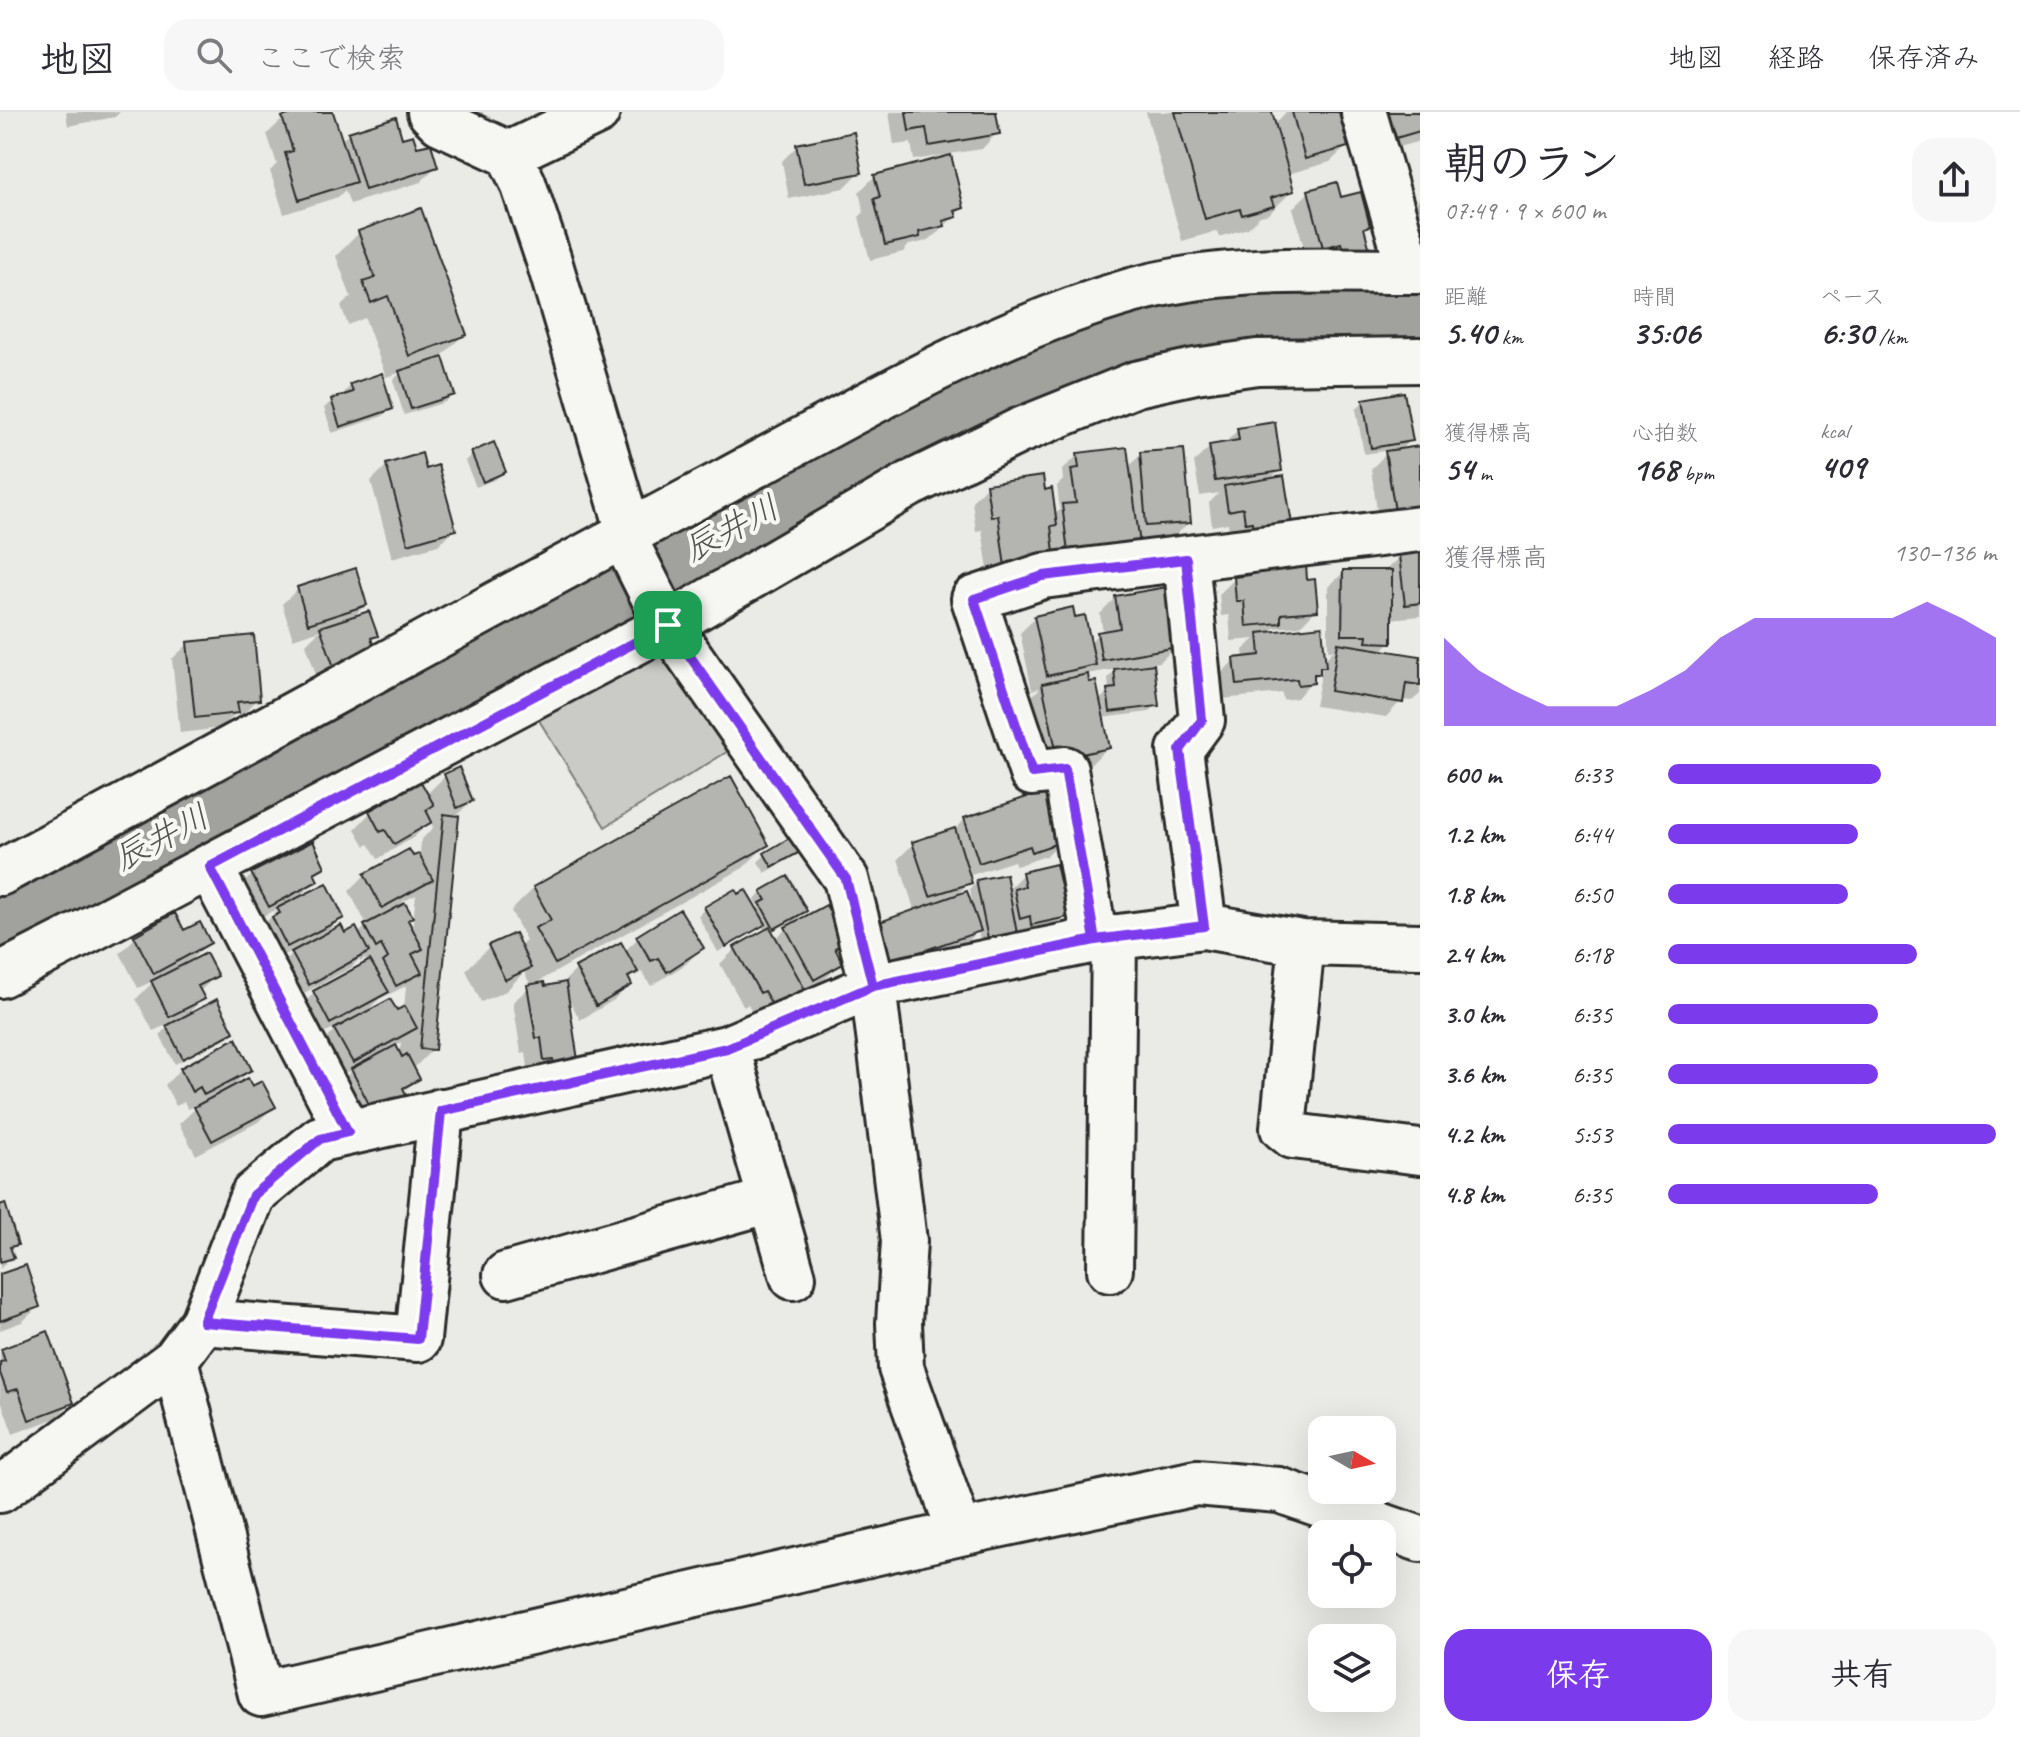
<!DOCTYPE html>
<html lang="ja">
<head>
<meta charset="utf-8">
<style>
  :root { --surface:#fff; --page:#f7f7f7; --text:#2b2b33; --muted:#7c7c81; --line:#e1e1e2; --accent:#7c3aed }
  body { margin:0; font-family:Caveat,"Klee One",sans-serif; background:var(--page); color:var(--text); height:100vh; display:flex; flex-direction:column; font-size:30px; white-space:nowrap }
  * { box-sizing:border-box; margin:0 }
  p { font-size:26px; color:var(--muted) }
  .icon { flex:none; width:44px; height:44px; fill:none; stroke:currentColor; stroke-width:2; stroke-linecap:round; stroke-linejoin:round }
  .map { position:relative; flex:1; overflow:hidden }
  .panel { display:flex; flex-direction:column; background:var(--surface); width:600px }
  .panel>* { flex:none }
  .needle { width:52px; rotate:99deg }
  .tools { position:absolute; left:1308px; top:1304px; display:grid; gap:16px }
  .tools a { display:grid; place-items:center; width:88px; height:88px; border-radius:16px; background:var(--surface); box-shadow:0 8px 32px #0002; font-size:40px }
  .pin { position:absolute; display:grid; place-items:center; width:68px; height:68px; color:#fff; margin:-34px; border-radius:16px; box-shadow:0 4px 12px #0006 }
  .round { display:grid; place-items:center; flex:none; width:84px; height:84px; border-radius:24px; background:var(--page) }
  .overview { display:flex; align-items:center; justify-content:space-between; height:136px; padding:0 24px }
  h1 { font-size:44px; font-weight:800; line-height:60px }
  .figures { display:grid; grid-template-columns:repeat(3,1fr); gap:12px; height:136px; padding:8px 24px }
  .figures div { display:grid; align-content:center }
  .figures b { font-size:34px; font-weight:800 }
  .figures small { font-size:22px; font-weight:400 }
  .figures p { font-size:22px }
  .chart { height:224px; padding:16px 24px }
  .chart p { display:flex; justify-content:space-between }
  .chart svg { width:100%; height:144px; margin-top:8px; fill:var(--accent); opacity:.7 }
  .primary-button { display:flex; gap:16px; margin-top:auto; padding:16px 24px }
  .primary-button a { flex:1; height:92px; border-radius:24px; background:var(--accent); color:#fff; font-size:32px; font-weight:800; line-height:92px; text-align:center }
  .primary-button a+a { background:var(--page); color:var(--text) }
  ul { padding:0 24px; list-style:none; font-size:26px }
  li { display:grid; grid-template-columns:128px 96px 1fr; align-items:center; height:60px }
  li i { height:20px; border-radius:10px; background:var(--accent) }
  header { display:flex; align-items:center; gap:48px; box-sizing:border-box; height:112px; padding:0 40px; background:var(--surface); border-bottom:2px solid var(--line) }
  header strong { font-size:38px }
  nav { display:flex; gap:44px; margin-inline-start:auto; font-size:28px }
  .search { width:560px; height:72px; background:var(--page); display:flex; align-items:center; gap:20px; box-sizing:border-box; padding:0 28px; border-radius:24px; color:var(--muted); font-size:30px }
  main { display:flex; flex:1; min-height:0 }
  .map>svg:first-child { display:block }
</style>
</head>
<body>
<header>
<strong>地図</strong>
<div class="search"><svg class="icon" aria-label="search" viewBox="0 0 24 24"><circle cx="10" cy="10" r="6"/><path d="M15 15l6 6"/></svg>ここで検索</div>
<nav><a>地図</a><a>経路</a><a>保存済み</a></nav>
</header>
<main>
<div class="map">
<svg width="1420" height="1625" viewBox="0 0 1420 1625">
  <rect width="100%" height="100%" fill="#eaeae6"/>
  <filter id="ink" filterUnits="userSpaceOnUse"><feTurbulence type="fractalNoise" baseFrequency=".0125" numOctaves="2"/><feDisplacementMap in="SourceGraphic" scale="16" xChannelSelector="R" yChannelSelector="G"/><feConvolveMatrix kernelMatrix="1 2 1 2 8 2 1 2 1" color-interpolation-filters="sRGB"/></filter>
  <g filter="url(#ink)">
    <path fill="#cacac7" stroke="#7a7a79" stroke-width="2" d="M 648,540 L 669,542 L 730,638 L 605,715 L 532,597 Z"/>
    <path fill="#0003" fill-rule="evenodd" d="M 66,0 L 120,0 L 115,5 L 68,14 Z
      M 304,0 L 331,0 L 340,30 L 349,21 L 401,29 L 436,54 L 421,70 L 350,92 L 345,78 L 338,85 L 284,102 L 270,59 L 277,52 L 267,22 L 283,7 Z
      M 435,0 L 483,0 L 484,6 Z
      M 889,0 L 994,0 L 997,21 L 982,37 L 949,42 L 962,96 L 939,120 L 927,129 L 909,133 L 903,140 L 870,148 L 859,105 L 864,100 L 859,80 L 875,64 L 946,46 L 945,43 L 914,48 L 911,31 L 894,33 Z
      M 1146,0 L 1270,0 L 1274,13 L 1286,0 L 1336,0 L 1346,35 L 1330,50 L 1288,62 L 1292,79 L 1269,102 L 1260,104 L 1248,116 L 1219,125 L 1217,119 L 1182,129 Z
      M 1372,0 L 1420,0 L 1420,29 L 1380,40 Z
      M 797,34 L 860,60 L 844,76 L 789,87 L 782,49 Z
      M 1309,80 L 1340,87 L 1368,113 L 1362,118 L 1368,137 L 1308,150 L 1293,96 Z
      M 1420,86 L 1420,144 L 1412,95 Z
      M 359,121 L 464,222 L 441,245 L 453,282 L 445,290 L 404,303 L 393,268 L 402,260 L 386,265 L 365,206 L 348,213 L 341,194 L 351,185 L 336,144 Z
      M 351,273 L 390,296 L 383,304 L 332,321 L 324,296 L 332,289 L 345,284 L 344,281 Z
      M 1364,289 L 1410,328 L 1399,339 L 1420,336 L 1420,413 L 1380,419 L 1371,357 L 1390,338 L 1364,342 L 1356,297 Z
      M 1238,318 L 1280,358 L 1269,369 L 1290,417 L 1230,426 L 1228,411 L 1212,414 L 1209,391 L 1219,381 L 1200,384 L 1194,350 L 1210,335 L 1224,332 Z
      M 473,341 L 504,360 L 496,367 L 476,375 L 465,349 Z
      M 1141,342 L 1189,410 L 1173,426 L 1137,428 L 990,470 L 982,418 L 976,419 L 972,389 L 987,374 L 1043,380 L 1054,403 L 1060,398 L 1057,374 L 1063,368 L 1062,358 L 1078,343 L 1128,356 Z
      M 387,353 L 425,359 L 454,418 L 438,433 L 392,446 L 371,369 Z
      M 1420,442 L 1420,504 L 1390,507 L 1390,530 L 1380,540 L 1420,546 L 1420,582 L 1412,589 L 1402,588 L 1386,605 L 1315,594 L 1322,557 L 1297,586 L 1283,588 L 1282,581 L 1222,587 L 1220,563 L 1235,547 L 1244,547 L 1243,538 L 1255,527 L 1231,529 L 1229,503 L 1221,504 L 1219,482 L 1235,467 L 1243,466 L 1251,458 L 1305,470 L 1316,498 L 1300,514 L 1274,516 L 1268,522 L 1323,549 L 1334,538 L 1328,538 L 1328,475 L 1344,460 L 1384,460 L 1400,444 Z
      M 298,477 L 365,493 L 351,507 L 376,524 L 319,572 L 306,532 L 320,518 L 293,527 L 282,492 Z
      M 1116,486 L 1176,534 L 1160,550 L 1152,551 L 1157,593 L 1149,600 L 1101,606 L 1107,636 L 1092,651 L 1042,662 L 1027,589 L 1040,576 L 1032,578 L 1020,521 L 1035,506 L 1073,508 L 1089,531 L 1098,522 L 1103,521 L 1100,502 ZM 1117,557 L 1108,566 L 1109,578 L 1098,590 L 1088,573 L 1086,562 Z
      M 188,532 L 258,587 L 243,602 L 234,603 L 221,616 L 180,621 L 172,547 Z
      M 445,664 L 471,689 L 454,706 L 433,937 L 413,957 L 418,967 L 359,1017 L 337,974 L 353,957 L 337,965 L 320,934 L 340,913 L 314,926 L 299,896 L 314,881 L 368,852 L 365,847 L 360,850 L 359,847 L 351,856 L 293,887 L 277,857 L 298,836 L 271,849 L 263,813 L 281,795 L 253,809 L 236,778 L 252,763 L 312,732 L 323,755 L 313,764 L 316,769 L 297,787 L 342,805 L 323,824 L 357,823 L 367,813 L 349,779 L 365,763 L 420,743 L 421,728 L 433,716 L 431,709 L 414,725 L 378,747 L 369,732 L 365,734 L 355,717 L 370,701 L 426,683 ZM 416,783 L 413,809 L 412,820 L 406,809 L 411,804 L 402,790 ZM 406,874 L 404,896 L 396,901 L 365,901 L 379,887 ZM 401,930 L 399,944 L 394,934 Z
      M 965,707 L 1062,729 L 1046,744 L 1016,754 L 1014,749 L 968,764 L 970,770 L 954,786 L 973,795 L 970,777 L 977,770 L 1007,778 L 1023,762 L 1065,804 L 1050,820 L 982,838 L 978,819 L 963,834 L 869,867 L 915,800 L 898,747 L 913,732 L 955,718 Z
      M 766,733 L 743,756 L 532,873 L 543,876 L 560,873 L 577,857 L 624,840 L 638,826 L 701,836 L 686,852 L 651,874 L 642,860 L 635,864 L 634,862 L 628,868 L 630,873 L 614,888 L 580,908 L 566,882 L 576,948 L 529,964 L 526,940 L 521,941 L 513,890 L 531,874 L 524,860 L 506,879 L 481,890 L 466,858 L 489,835 L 519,835 L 526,828 L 511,799 L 534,776 Z
      M 797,739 L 790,747 L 765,761 L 758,750 L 766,742 Z
      M 762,780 L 805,799 L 791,812 L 843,830 L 834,839 L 841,852 L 825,867 L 803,879 L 759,912 L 748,892 L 744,895 L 720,852 L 735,837 L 765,820 L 762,813 L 718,840 L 698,804 L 705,796 L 755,798 L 759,795 L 755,788 ZM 792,809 L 793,810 L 775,827 L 771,820 Z
      M 184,821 L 209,830 L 186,853 L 216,864 L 199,880 L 203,887 L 182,907 L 232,919 L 224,927 L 175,952 L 160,923 L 173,910 L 153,919 L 136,887 L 155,868 L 138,876 L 120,841 L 135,826 Z
      M 181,957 L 250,957 L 230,977 L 251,977 L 273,995 L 258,1010 L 196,1043 L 179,1012 L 200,992 L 188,997 L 184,990 L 176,994 L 165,973 Z
      M 0,1095 L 16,1132 L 9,1139 L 11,1145 L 0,1157 Z
      M 0,1164 L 38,1195 L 22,1210 L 0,1218 Z
      M 2,1238 L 72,1290 L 56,1306 L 13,1322 L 2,1291 L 0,1292 L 0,1241 Z"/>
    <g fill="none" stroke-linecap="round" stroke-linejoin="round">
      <path stroke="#a1a19e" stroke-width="78" d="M 0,812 L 339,633 L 499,538 L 809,378 L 963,291 L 1129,226 L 1248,204 L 1420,206"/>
    </g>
    <path fill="#b4b4b1" stroke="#2b2b2b" stroke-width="2" d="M 297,0 L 333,0 L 356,70 L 299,88 L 285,41 L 293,39 L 282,5 Z
      M 906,0 L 996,0 L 1000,22 L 929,34 L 926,16 L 909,19 Z
      M 1175,0 L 1272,0 L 1294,79 L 1271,86 L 1274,94 L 1242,103 L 1240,97 L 1205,107 Z
      M 1292,0 L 1339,0 L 1348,35 L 1305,47 Z
      M 1388,0 L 1420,0 L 1420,19 L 1396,26 Z
      M 396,5 L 402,26 L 413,23 L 417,35 L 431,32 L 438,55 L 365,78 L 348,20 Z
      M 854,20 L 862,61 L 804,72 L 796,32 Z
      M 951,43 L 964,96 L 955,99 L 957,105 L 943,109 L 945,114 L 919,120 L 920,125 L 885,133 L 874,87 L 880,85 L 874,63 Z
      M 1337,70 L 1341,85 L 1361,80 L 1370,114 L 1364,116 L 1370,138 L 1345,145 L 1341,131 L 1323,136 L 1308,78 Z
      M 421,96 L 467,223 L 409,244 L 388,184 L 371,191 L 363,170 L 375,166 L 358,119 Z
      M 443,245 L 455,283 L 411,297 L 399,259 Z
      M 382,261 L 393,297 L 340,315 L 331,287 L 353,280 L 350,272 Z
      M 1404,280 L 1413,329 L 1371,336 L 1363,287 Z
      M 1275,310 L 1282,359 L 1215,369 L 1209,333 L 1239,328 L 1237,316 Z
      M 494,330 L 506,360 L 483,370 L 471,340 Z
      M 1420,334 L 1420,401 L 1396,405 L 1385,339 Z
      M 1127,335 L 1141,440 L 1069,449 L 1062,392 L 1076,391 L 1071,357 L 1079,356 L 1077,341 Z
      M 1184,337 L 1191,411 L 1146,414 L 1140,340 Z
      M 422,341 L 426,357 L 438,353 L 456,418 L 408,432 L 386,352 Z
      M 1043,364 L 1045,378 L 1052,376 L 1057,413 L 1051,414 L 1054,441 L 1005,455 L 998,403 L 991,405 L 986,372 Z
      M 1284,364 L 1293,418 L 1254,424 L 1252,410 L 1245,411 L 1243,396 L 1228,399 L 1224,374 Z
      M 1420,440 L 1420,491 L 1405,493 L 1399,443 Z
      M 1306,452 L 1307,468 L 1315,467 L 1318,499 L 1281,502 L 1281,511 L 1246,514 L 1244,489 L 1236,489 L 1234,465 L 1251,463 L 1250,456 Z
      M 356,456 L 367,493 L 308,512 L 297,475 Z
      M 1343,458 L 1392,458 L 1392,531 L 1366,530 L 1367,523 L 1342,523 Z
      M 1167,475 L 1178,535 L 1102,548 L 1097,520 L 1120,516 L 1115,484 Z
      M 1073,495 L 1075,505 L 1085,503 L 1096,553 L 1047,564 L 1034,504 Z
      M 369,499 L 378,524 L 371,526 L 377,544 L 335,558 L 320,515 Z
      M 1322,514 L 1326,555 L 1320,555 L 1320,562 L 1314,562 L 1314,571 L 1298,573 L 1297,567 L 1237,573 L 1234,546 L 1260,543 L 1258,521 Z
      M 254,523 L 260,588 L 237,590 L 239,601 L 195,606 L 187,530 Z
      M 1338,531 L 1420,544 L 1420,573 L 1406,571 L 1403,591 L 1330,579 Z
      M 1154,552 L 1159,594 L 1110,600 L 1107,577 L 1116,576 L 1114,557 Z
      M 1088,562 L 1089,570 L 1096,569 L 1110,636 L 1058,647 L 1042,572 Z
      M 459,655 L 473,689 L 457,696 L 444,662 Z
      M 731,664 L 769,733 L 555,852 L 535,816 L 551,808 L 533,775 Z
      M 421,670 L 434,693 L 426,698 L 432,710 L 394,732 L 385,718 L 380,720 L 369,699 Z
      M 1048,678 L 1064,729 L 1032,740 L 1030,734 L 979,751 L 964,706 Z
      M 444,702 L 459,704 L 435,938 L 420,937 Z
      M 955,716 L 972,771 L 930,784 L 912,730 Z
      M 791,725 L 800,740 L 772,755 L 764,741 Z
      M 313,729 L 325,755 L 314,761 L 318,769 L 269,795 L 251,761 Z
      M 409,737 L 413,744 L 419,742 L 433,768 L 382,796 L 364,762 Z
      M 1056,752 L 1068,805 L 1031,813 L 1030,804 L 1020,807 L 1014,777 L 1025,774 L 1022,760 Z
      M 1006,762 L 1018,827 L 989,832 L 976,768 Z
      M 788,764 L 807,799 L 774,817 L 760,791 L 766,788 L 761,779 Z
      M 327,771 L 344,806 L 287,835 L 272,805 L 280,801 L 277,796 Z
      M 735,777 L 738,782 L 746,778 L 766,812 L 726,835 L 704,795 Z
      M 967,779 L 981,819 L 885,852 L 871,813 Z
      M 405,791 L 413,805 L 408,808 L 423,837 L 412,842 L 422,861 L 396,874 L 383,850 L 388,846 L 381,833 L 376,836 L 364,813 Z
      M 826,793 L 846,830 L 835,836 L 843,852 L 814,868 L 785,815 Z
      M 680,797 L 704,836 L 667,860 L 658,846 L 651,849 L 636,824 Z
      M 175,801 L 184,818 L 200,810 L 211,831 L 154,862 L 134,824 Z
      M 341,813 L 345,821 L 356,815 L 369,840 L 309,873 L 291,840 Z
      M 770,815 L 807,881 L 775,898 L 764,879 L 760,881 L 734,835 Z
      M 515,821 L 531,856 L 505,868 L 488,833 Z
      M 621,830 L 638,860 L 628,865 L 632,873 L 596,894 L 575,855 Z
      M 206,841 L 218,864 L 198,874 L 205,887 L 169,905 L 151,869 Z
      M 370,848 L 389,880 L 330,912 L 313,879 Z
      M 544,870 L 545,874 L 566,870 L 578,948 L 555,953 L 553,948 L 544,949 L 541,926 L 536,926 L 527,873 Z
      M 217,887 L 234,920 L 183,947 L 166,914 Z
      M 390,887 L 397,898 L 405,894 L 417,916 L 353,951 L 334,917 Z
      M 236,926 L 252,958 L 204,983 L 200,975 L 192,980 L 180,956 Z
      M 396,933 L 402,945 L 407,942 L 420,967 L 403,976 L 407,985 L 374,1002 L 351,957 Z
      M 248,966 L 252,974 L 262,969 L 276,995 L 212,1029 L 194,995 Z
      M 5,1091 L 18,1133 L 10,1135 L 14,1146 L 0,1150 L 0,1093 Z
      M 26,1153 L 40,1195 L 0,1209 L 0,1162 Z
      M 48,1219 L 74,1291 L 29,1308 L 18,1277 L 7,1280 L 0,1261 L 0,1250 L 5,1249 L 1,1237 Z"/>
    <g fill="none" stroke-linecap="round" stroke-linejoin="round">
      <defs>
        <path id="minor" d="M 430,0 L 440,10 L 509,42 L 523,71 L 549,149 L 629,420
          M 1364,2 L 1410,159
          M 509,42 L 597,0
          M 623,424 L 666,510 L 846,767 L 873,874 L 904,1129 L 899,1211 L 901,1256 L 960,1421
          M 1186,447 L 1202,608 L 1180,638 L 1204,814
          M 210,755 L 348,1020
          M 0,761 C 243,632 483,497 726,369 C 857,299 987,220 1131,179 C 1224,153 1324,159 1420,159
          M 1095,828 L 1065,657 L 1032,661 L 974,487 L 1043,464 L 1420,417
          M 1302,831 L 1283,1016 L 1293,1024 L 1420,1040
          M 0,863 L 93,816 L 668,513 L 910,372 L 1019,319 L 1136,272 L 1195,259 L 1257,250 L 1420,248
          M 727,936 L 793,1165
          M 1110,1158 L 1114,825
          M 506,1163 L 771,1088
          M 203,1210 L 418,1227 L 441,999
          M 175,1248 L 261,1582 L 960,1421 L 1196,1371 L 1279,1378 L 1420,1427
          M 0,1378 L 175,1248 L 203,1210 L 253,1083 L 320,1027 L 727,936 L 873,874 L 1095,828 L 1204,814 L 1302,831 L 1420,834"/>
      </defs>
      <use href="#minor" stroke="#2b2b2b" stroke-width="50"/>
      <use href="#minor" stroke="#f6f6f2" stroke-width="44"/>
    </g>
  </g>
  <g fill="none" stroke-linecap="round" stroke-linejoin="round" filter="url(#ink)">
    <defs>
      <path id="route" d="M 668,513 L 210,755 L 348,1020 L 320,1027 L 253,1083 L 203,1210 L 418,1227 L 441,999 L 727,936 L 873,874 L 1095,828 L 1204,814 L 1180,638 L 1202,608 L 1186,447 L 1043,464 L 974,487 L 1032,661 L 1065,657 L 1095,828 L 873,874 L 846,767 L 668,513"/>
    </defs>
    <use href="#route" stroke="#fff" stroke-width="16"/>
    <use href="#route" stroke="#7c3aed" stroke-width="10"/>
  </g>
  <g text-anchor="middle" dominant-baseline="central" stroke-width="8" stroke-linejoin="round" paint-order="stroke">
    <g font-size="34" font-style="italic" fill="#545453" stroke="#f6f6f2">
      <text transform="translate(731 416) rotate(-28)">辰井川</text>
      <text transform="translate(161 725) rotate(-28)">辰井川</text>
    </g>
  </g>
</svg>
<div class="tools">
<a><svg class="needle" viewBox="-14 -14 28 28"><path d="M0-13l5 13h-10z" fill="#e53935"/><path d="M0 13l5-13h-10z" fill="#7c7c81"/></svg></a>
<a><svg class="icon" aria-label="locate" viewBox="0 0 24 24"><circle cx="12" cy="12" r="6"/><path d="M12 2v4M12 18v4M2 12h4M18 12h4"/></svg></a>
<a><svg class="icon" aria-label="layers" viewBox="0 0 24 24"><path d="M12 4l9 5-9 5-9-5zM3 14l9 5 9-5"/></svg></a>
</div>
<div class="pin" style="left:668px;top:513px;background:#1e9e55"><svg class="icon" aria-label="arrive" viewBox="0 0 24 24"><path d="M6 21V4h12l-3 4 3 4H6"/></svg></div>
</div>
<section class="panel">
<div class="overview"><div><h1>朝のラン</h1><p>07:49 · 9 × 600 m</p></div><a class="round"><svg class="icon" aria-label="share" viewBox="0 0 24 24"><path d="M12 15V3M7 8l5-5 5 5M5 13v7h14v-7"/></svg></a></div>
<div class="figures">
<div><p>距離</p><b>5.40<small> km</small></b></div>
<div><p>時間</p><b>35:06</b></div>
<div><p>ペース</p><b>6:30<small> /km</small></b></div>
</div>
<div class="figures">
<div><p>獲得標高</p><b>54<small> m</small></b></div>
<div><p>心拍数</p><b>168<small> bpm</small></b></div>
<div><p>kcal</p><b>409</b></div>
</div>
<div class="chart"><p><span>獲得標高</span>130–136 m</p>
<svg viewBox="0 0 160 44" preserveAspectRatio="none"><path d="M0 44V17L10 27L20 33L30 38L40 38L50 38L60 33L70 27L80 17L90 11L100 11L110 11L120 11L130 11L140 6L150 11L160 17V44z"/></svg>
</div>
<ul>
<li><b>600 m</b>6:33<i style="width:65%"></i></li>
<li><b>1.2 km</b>6:44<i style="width:58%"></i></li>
<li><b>1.8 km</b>6:50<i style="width:55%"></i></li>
<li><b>2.4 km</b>6:18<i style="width:76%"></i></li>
<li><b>3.0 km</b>6:35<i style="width:64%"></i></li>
<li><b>3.6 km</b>6:35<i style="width:64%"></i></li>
<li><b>4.2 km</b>5:53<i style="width:100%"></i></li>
<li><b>4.8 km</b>6:35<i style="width:64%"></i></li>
</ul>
<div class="primary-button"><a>保存</a><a>共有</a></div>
</section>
</main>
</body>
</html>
